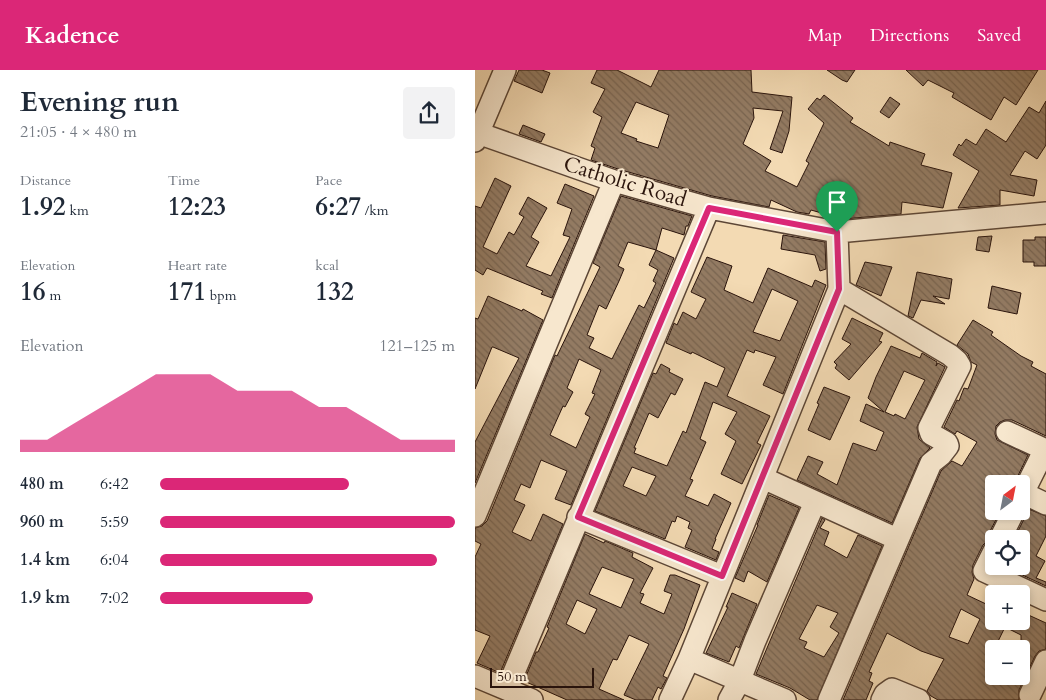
<!DOCTYPE html>
<html lang="en">
<head>
<meta charset="utf-8">
<style>
  :root { --surface:#fff; --page:#f2f2f3; --text:#1f2937; --muted:#747a83; --accent:#db2777 }
  body { margin:0; font-family:Cardo,serif; background:var(--page); color:var(--text); height:100vh; display:flex; flex-direction:column; font-size:19px; white-space:nowrap }
  * { box-sizing:border-box; margin:0 }
  p { font-size:16px; color:var(--muted) }
  .icon { flex:none; width:28px; height:28px; fill:none; stroke:currentColor; stroke-width:2; stroke-linecap:round; stroke-linejoin:round }
  .map { position:relative; flex:1; overflow:hidden }
  .drawer { display:flex; flex-direction:column; background:var(--surface); width:475px }
  .drawer>* { flex:none }
  .needle { width:32px; rotate:32deg }
  .buttons { position:absolute; left:510px; top:405px; display:grid; gap:10px }
  .buttons a { display:grid; place-items:center; width:45px; height:45px; border-radius:5px; background:var(--surface); box-shadow:0 2px 8px #0003; font-size:25px }
  .scale { position:absolute; left:15px; bottom:12px; width:104px; box-sizing:border-box; padding-left:5px; border:2px solid #2a140c; border-top:0; font-size:14px; line-height:18px; white-space:nowrap; color:#2a140c; -webkit-text-stroke:4px #f7e7ce; paint-order:stroke }
  .pin { position:absolute; display:grid; place-items:center; width:42px; height:42px; color:#fff; margin:-51px -21px; border-radius:50% 50% 50% 0; rotate:-45deg; box-shadow:0 0 5px #0007 }
  .pin .icon { rotate:45deg }
  .round { display:grid; place-items:center; flex:none; width:52px; height:52px; border-radius:5px; background:var(--page) }
  .summary { display:flex; align-items:center; justify-content:space-between; height:85px; padding:0 20px }
  h1 { font-size:28px; font-weight:700; line-height:38px }
  .figures { display:grid; grid-template-columns:repeat(3,1fr); gap:8px; height:85px; padding:5px 20px }
  .figures div { display:grid; align-content:center }
  .figures b { font-size:25px; font-weight:700 }
  .figures small { font-size:14px; font-weight:400 }
  .figures p { font-size:14px }
  .chart { height:140px; padding:10px 20px }
  .chart p { display:flex; justify-content:space-between }
  .chart svg { width:100%; height:90px; margin-top:5px; fill:var(--accent); opacity:.7 }
  ul { padding:0 20px; list-style:none; font-size:16px }
  li { display:grid; grid-template-columns:80px 60px 1fr; align-items:center; height:38px }
  li i { height:12px; border-radius:6px; background:var(--accent) }
  header { display:flex; align-items:center; gap:30px; box-sizing:border-box; height:70px; padding:0 25px; background:var(--accent); color:#fff }
  header strong { font-size:24px }
  nav { display:flex; gap:28px; margin-inline-start:auto; font-size:18px }
  main { display:flex; flex:1; min-height:0 }
  .map>svg:first-child { display:block }
</style>
</head>
<body>
<header>
<strong>Kadence</strong>
<nav><a>Map</a><a>Directions</a><a>Saved</a></nav>
</header>
<main>
<section class="drawer">
<div class="summary"><div><h1>Evening run</h1><p>21:05 · 4 × 480 m</p></div><a class="round"><svg class="icon" aria-label="share" viewBox="0 0 24 24"><path d="M12 15V3M7 8l5-5 5 5M5 13v7h14v-7"/></svg></a></div>
<div class="figures">
<div><p>Distance</p><b>1.92<small> km</small></b></div>
<div><p>Time</p><b>12:23</b></div>
<div><p>Pace</p><b>6:27<small> /km</small></b></div>
</div>
<div class="figures">
<div><p>Elevation</p><b>16<small> m</small></b></div>
<div><p>Heart rate</p><b>171<small> bpm</small></b></div>
<div><p>kcal</p><b>132</b></div>
</div>
<div class="chart"><p><span>Elevation</span>121–125 m</p>
<svg viewBox="0 0 160 44" preserveAspectRatio="none"><path d="M0 44V38L10 38L20 30L30 22L40 14L50 6L60 6L70 6L80 14L90 14L100 14L110 22L120 22L130 30L140 38L150 38L160 38V44z"/></svg>
</div>
<ul>
<li><b>480 m</b>6:42<i style="width:64%"></i></li>
<li><b>960 m</b>5:59<i style="width:100%"></i></li>
<li><b>1.4 km</b>6:04<i style="width:94%"></i></li>
<li><b>1.9 km</b>7:02<i style="width:52%"></i></li>
</ul>
</section>
<div class="map">
<svg width="571" height="630" viewBox="0 0 571 630">
  <defs>
    <pattern id="building-back-hatch" width="6" height="6" patternUnits="userSpaceOnUse" patternTransform="scale(1.25)"><rect width="6" height="6" fill="#937b63"/><path d="M-1 5l2 2M0 0l6 6M5-1l2 2" fill="none" stroke="#786450"/></pattern>
  </defs>
  <rect width="100%" height="100%" fill="#f3dab3"/>
  <filter id="stains"><feTurbulence type="fractalNoise" baseFrequency=".004" numOctaves="4"/><feColorMatrix values="0 0 0 0 .2 0 0 0 0 .09 0 0 0 0 .02 0 0 0 .5 -.17"/></filter>
  <radialGradient id="worn" r=".72"><stop offset=".6" stop-color="#630" stop-opacity="0"/><stop offset="1" stop-color="#630" stop-opacity=".3"/></radialGradient>
  <path fill="url(#building-back-hatch)" stroke="#2a140c" fill-rule="evenodd" d="M 44,0 L 67,0 L 75,3 L 67,23 L 39,11 Z
    M 122,0 L 142,0 L 176,17 L 184,0 L 276,0 L 277,22 L 317,27 L 314,61 L 307,83 L 295,79 L 308,41 L 278,38 L 279,48 L 268,74 L 296,91 L 290,101 L 322,117 L 334,93 L 331,91 L 349,53 L 333,39 L 342,28 L 345,30 L 349,25 L 378,48 L 375,52 L 414,76 L 415,72 L 450,84 L 446,95 L 477,103 L 468,138 L 427,132 L 426,144 L 368,149 L 336,140 L 334,144 L 322,142 L 296,130 L 294,137 L 237,126 L 143,99 L 116,90 L 120,78 L 116,76 L 127,47 L 118,42 L 130,19 L 116,13 ZM 161,32 L 194,45 L 183,78 L 161,71 L 162,69 L 146,63 Z
    M 352,0 L 380,0 L 372,12 L 367,10 Z
    M 431,0 L 563,0 L 541,35 L 529,27 L 516,50 L 477,27 L 479,23 L 453,10 L 448,16 Z
    M 415,27 L 425,34 L 414,48 L 405,42 Z
    M 571,31 L 571,75 L 562,89 L 550,81 L 535,105 L 562,110 L 559,126 L 525,120 L 525,135 L 483,138 L 504,101 L 478,85 L 484,74 L 486,76 L 491,69 L 501,75 L 511,59 L 531,72 L 554,37 L 564,43 Z
    M 48,55 L 70,64 L 66,72 L 44,64 Z
    M 20,108 L 36,116 L 8,177 L 22,184 L 34,162 L 39,165 L 49,147 L 44,144 L 53,127 L 72,138 L 56,167 L 64,172 L 51,196 L 76,206 L 95,167 L 88,165 L 97,139 L 82,133 L 90,114 L 119,126 L 77,228 L 66,224 L 68,221 L 12,198 L 8,205 L 0,200 L 0,136 L 6,138 Z
    M 146,126 L 217,146 L 213,156 L 211,156 L 209,165 L 187,158 L 181,180 L 153,172 L 143,196 L 149,199 L 144,211 L 131,239 L 124,235 L 112,265 L 119,268 L 114,278 L 137,289 L 164,235 L 169,238 L 181,213 L 178,211 L 183,200 L 174,195 L 181,180 L 199,188 L 96,435 L 80,429 L 92,401 L 66,390 L 55,418 L 46,414 L 39,430 L 50,435 L 37,462 L 56,471 L 68,444 L 88,454 L 25,603 L 2,593 L 15,566 L 0,560 L 0,487 L 6,474 L 0,471 L 0,458 L 7,456 L 12,451 L 80,285 L 82,286 L 125,197 L 118,193 ZM 104,289 L 126,300 L 117,323 L 120,324 L 110,344 L 115,347 L 101,378 L 75,365 L 88,336 L 90,337 L 98,322 L 92,318 Z
    M 308,165 L 350,172 L 351,199 L 345,201 L 340,185 L 306,179 Z
    M 517,166 L 514,182 L 501,180 L 503,167 Z
    M 560,167 L 571,167 L 571,196 L 559,196 L 559,192 L 548,192 L 548,170 L 560,170 Z
    M 232,187 L 257,196 L 249,220 L 278,233 L 293,198 L 337,217 L 340,210 L 351,215 L 308,324 L 288,315 L 301,287 L 280,280 L 279,283 L 272,280 L 252,326 L 295,346 L 282,373 L 286,375 L 267,414 L 246,404 L 261,371 L 250,364 L 262,342 L 238,332 L 225,369 L 231,372 L 215,409 L 218,410 L 210,426 L 233,436 L 239,424 L 256,433 L 240,469 L 241,469 L 237,479 L 244,482 L 241,490 L 210,477 L 217,460 L 213,458 L 215,452 L 202,446 L 200,452 L 197,451 L 190,469 L 120,441 L 178,303 L 181,304 L 186,294 L 195,299 L 194,302 L 208,309 L 200,325 L 196,323 L 183,348 L 174,343 L 159,378 L 161,378 L 159,383 L 192,396 L 208,361 L 211,363 L 230,312 L 242,317 L 250,298 L 217,282 L 216,284 L 191,273 L 199,253 L 202,255 L 208,242 L 221,249 L 231,229 L 216,222 ZM 297,219 L 323,231 L 305,271 L 278,262 ZM 157,397 L 181,406 L 171,426 L 148,416 Z
    M 390,192 L 417,197 L 406,226 L 381,215 Z
    M 442,202 L 477,209 L 474,229 L 458,226 L 470,234 L 446,230 L 438,248 L 433,246 Z
    M 517,216 L 546,223 L 542,244 L 513,238 Z
    M 13,226 L 47,241 L 48,239 L 68,250 L 0,413 L 0,372 L 44,288 L 18,277 L 17,277 L 0,319 L 0,248 L 3,249 Z
    M 377,248 L 408,263 L 404,271 L 407,272 L 374,310 L 360,298 L 362,295 L 359,292 L 376,274 L 367,269 Z
    M 498,250 L 518,262 L 516,265 L 546,286 L 558,292 L 556,296 L 571,304 L 571,366 L 537,350 L 530,350 L 525,352 L 521,356 L 520,364 L 522,370 L 553,385 L 539,414 L 519,414 L 519,444 L 523,446 L 514,463 L 513,470 L 508,475 L 498,495 L 497,502 L 499,509 L 492,525 L 511,534 L 519,519 L 519,551 L 546,551 L 546,532 L 552,535 L 549,543 L 571,553 L 571,579 L 564,581 L 560,586 L 544,620 L 544,630 L 463,630 L 456,626 L 452,621 L 469,589 L 446,581 L 412,563 L 394,602 L 397,603 L 394,611 L 398,613 L 391,630 L 368,630 L 466,401 L 477,391 L 487,396 L 502,372 L 482,361 L 480,364 L 469,357 L 482,330 L 484,331 L 489,318 L 493,319 L 502,295 L 496,292 L 493,284 L 482,275 ZM 486,539 L 505,549 L 493,574 L 474,567 ZM 530,557 L 546,565 L 546,613 L 532,606 L 519,606 L 519,600 L 517,599 L 518,597 L 512,594 Z
    M 416,276 L 445,288 L 447,283 L 462,292 L 461,296 L 463,293 L 470,297 L 442,357 L 444,369 L 455,378 L 445,388 L 417,453 L 322,410 L 333,386 L 348,392 L 342,404 L 362,415 L 378,373 L 401,381 L 409,362 L 385,351 L 391,334 L 409,342 L 393,328 L 401,307 ZM 429,301 L 450,310 L 430,349 L 420,344 L 419,346 L 410,342 Z
    M 349,317 L 375,327 L 355,370 L 333,360 L 344,334 L 342,333 Z
    M 294,425 L 324,438 L 292,512 L 273,501 L 269,512 L 260,508 L 283,455 L 282,455 Z
    M 551,438 L 571,446 L 571,466 L 561,486 L 570,491 L 561,508 L 571,512 L 571,516 L 528,496 L 546,496 L 546,469 L 539,469 L 550,447 Z
    M 347,448 L 350,450 L 345,458 L 354,462 L 349,475 L 372,488 L 383,465 L 407,476 L 342,630 L 335,630 L 315,618 L 281,604 ZM 342,535 L 363,543 L 355,557 L 364,563 L 349,587 L 329,578 L 332,572 L 324,569 Z
    M 110,464 L 129,473 L 130,471 L 158,483 L 157,487 L 178,498 L 165,523 L 169,524 L 165,533 L 189,544 L 197,524 L 189,521 L 195,505 L 200,505 L 225,515 L 209,559 L 188,606 L 192,608 L 186,619 L 183,617 L 177,630 L 161,630 L 149,625 L 174,574 L 154,565 L 142,590 L 138,589 L 124,619 L 149,630 L 92,630 L 49,611 L 61,582 L 63,582 L 74,558 L 72,557 ZM 127,497 L 159,509 L 146,538 L 114,524 ZM 102,530 L 122,539 L 110,564 L 91,554 Z
    M 257,523 L 282,534 L 264,578 L 261,576 L 254,592 L 231,583 L 253,537 L 251,537 Z"/>
  <g fill="none" stroke-linecap="round" stroke-linejoin="round">
    <defs>
      <path id="minor" d="M 0,62 L 139,111 L 234,138 L 362,162 L 571,143
        M 0,71 L 30,0
        M 532,362 L 571,380
        M 288,408 L 422,469
        M 548,423 L 571,434
        M 546,427 L 570,379
        M 0,446 L 139,111
        M 103,447 L 247,506
        M 525,469 L 539,441
        M 519,481 L 509,501 L 571,530
        M 214,589 L 310,630
        M 0,606 L 57,630
        M 32,619 L 234,138
        M 555,625 L 571,591
        M 195,630 L 214,589 L 364,219 L 362,162
        M 254,630 L 265,610 L 280,571 L 340,432
        M 354,630 L 456,393 L 466,385 L 473,376 L 472,373 L 456,364 L 454,358 L 485,296 L 482,291 L 475,285 L 364,219
        M 407,630 L 410,624 L 417,619 L 444,630"/>
    </defs>
    <use href="#minor" stroke="#5c4636" stroke-width="24"/>
    <use href="#minor" stroke="#f7e7ce" stroke-width="21"/>
  </g>
  <g fill="none" stroke-linecap="round" stroke-linejoin="round">
    <defs>
      <path id="route" d="M 234,138 L 362,162 L 364,219 L 247,506 L 103,447 Z"/>
    </defs>
    <use href="#route" stroke="#fff" stroke-width="10"/>
    <use href="#route" stroke="#db2777" stroke-width="6"/>
  </g>
  <g text-anchor="middle" dominant-baseline="central" stroke-width="4" stroke-linejoin="round" paint-order="stroke">
    <g font-size="21" fill="#2a140c" stroke="#f7e7ce">
      <text transform="translate(150 112) rotate(17)">Catholic Road</text>
    </g>
  </g>
  <rect width="100%" height="100%" filter="url(#stains)"/>
  <rect width="100%" height="100%" fill="url(#worn)"/>
</svg>
<div class="buttons">
<a><svg class="needle" viewBox="-14 -14 28 28"><path d="M0-13l5 13h-10z" fill="#e53935"/><path d="M0 13l5-13h-10z" fill="#747a83"/></svg></a>
<a><svg class="icon" aria-label="locate" viewBox="0 0 24 24"><circle cx="12" cy="12" r="6"/><path d="M12 2v4M12 18v4M2 12h4M18 12h4"/></svg></a>
<a>+</a>
<a>−</a>
</div>
<div class="scale">50 m</div>
<div class="pin" style="left:362px;top:162px;background:#1e9e55"><svg class="icon" aria-label="arrive" viewBox="0 0 24 24"><path d="M6 21V4h12l-3 4 3 4H6"/></svg></div>
</div>
</main>
</body>
</html>
